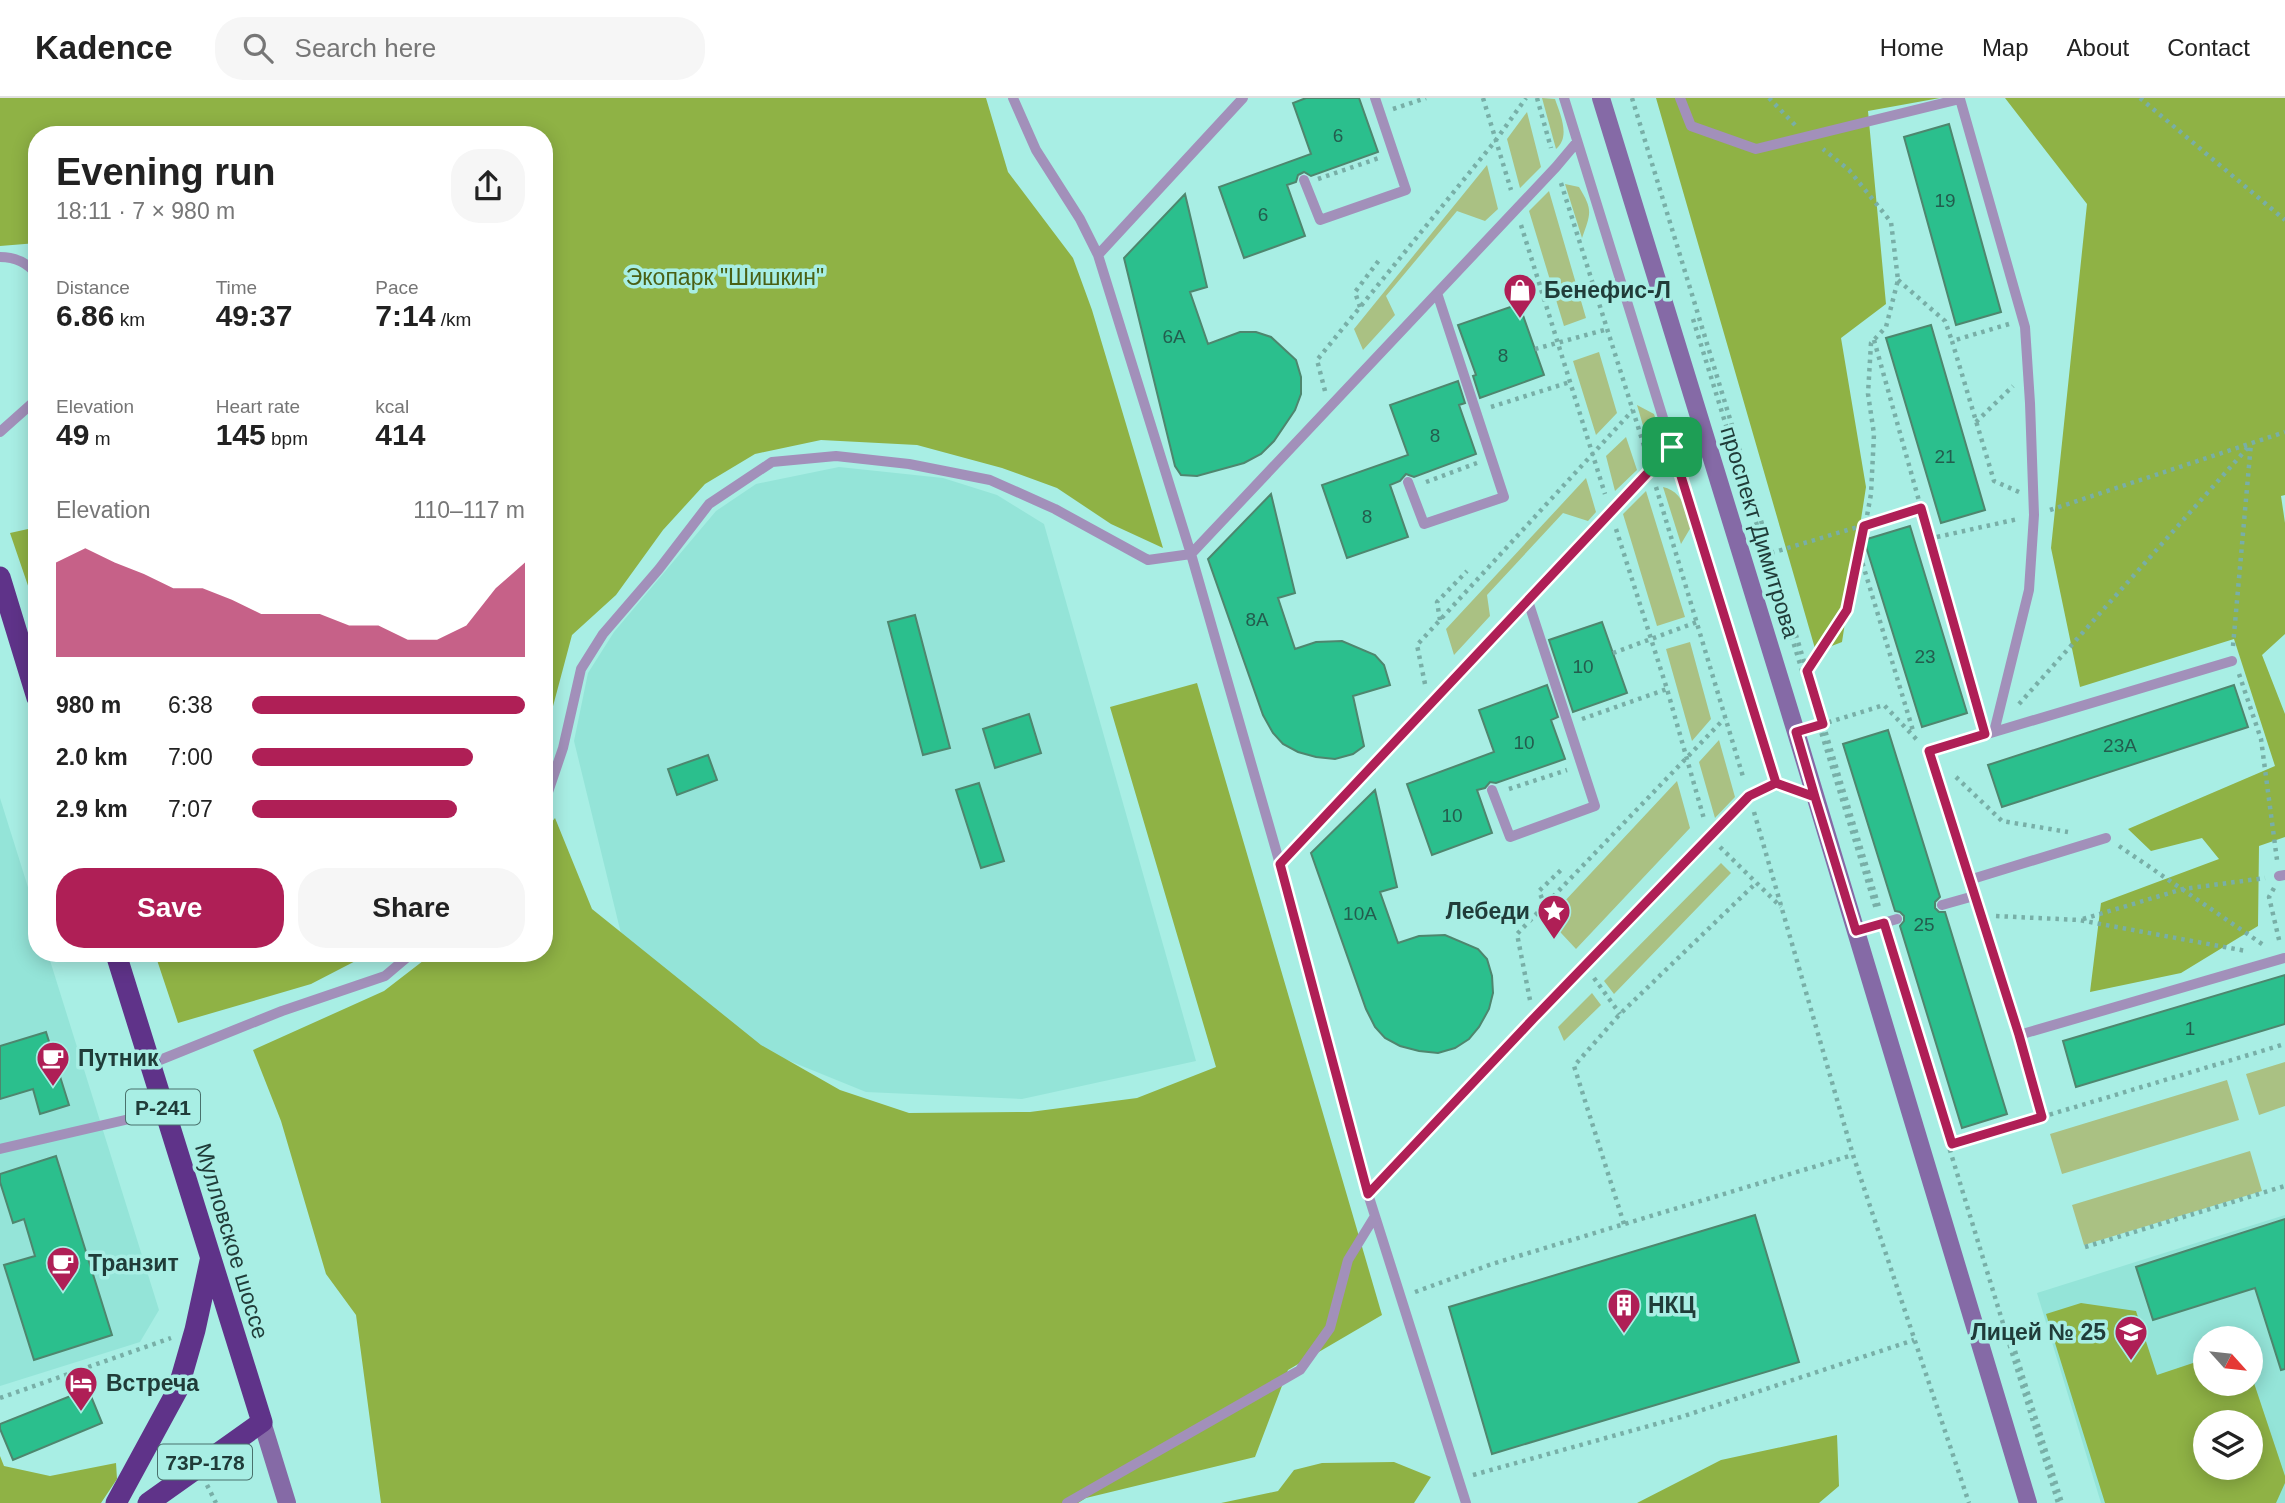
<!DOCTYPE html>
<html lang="en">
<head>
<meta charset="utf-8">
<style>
  :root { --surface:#fff; --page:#f6f6f6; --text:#222; --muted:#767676; --line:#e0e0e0; --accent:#af1f56 }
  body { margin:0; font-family:Arial,sans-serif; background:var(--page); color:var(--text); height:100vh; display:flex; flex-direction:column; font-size:26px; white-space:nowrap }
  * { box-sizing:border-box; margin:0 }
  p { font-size:23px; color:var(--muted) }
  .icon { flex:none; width:38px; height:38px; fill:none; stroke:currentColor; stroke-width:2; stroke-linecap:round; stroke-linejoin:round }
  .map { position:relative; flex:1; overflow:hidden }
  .side { position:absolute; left:28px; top:28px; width:525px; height:836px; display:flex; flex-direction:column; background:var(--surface); border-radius:28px; box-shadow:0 4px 18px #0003 }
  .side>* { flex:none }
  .needle { width:46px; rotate:117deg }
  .buttons { position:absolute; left:2193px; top:1228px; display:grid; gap:14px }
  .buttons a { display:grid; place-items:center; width:70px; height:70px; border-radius:50%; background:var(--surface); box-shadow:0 4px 18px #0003; font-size:35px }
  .pin { position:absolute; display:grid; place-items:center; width:60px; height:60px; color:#fff; margin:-30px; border-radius:14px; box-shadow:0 4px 10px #0006 }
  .round { display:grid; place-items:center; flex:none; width:74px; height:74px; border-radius:28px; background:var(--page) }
  .head { display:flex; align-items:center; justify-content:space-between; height:119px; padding:0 28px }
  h1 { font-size:38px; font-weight:700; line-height:52px }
  .metrics { display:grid; grid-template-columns:repeat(3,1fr); gap:10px; height:119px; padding:7px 28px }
  .metrics div { display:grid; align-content:center }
  .metrics b { font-size:30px; font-weight:700 }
  .metrics small { font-size:19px; font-weight:400 }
  .metrics p { font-size:19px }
  .chart { height:196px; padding:14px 28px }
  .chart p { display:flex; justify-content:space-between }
  .chart svg { width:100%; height:126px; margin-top:7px; fill:var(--accent); opacity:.7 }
  .cta { display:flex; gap:14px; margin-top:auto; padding:14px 28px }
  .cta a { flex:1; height:80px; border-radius:28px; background:var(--accent); color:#fff; font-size:28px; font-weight:700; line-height:80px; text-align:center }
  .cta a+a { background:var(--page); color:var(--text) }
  ul { padding:0 28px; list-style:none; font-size:23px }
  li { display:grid; grid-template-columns:112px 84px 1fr; align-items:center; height:52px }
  li i { height:18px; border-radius:9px; background:var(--accent) }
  header { display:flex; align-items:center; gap:42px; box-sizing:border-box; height:98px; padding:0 35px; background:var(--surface); border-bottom:2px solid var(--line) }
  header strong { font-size:33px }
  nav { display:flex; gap:38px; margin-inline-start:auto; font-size:24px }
  .search { width:490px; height:63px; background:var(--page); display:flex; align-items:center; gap:18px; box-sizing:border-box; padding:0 24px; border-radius:28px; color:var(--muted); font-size:26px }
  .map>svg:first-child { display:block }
</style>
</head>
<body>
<header>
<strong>Kadence</strong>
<div class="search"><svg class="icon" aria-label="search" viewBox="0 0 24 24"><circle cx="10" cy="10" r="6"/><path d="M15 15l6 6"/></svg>Search here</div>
<nav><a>Home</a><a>Map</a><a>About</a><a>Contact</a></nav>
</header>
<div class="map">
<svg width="2285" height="1405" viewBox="0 0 2285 1405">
  <rect width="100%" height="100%" fill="#a8eee4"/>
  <path fill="#94e4d8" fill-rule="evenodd" d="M 839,369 L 943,380 L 997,397 L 1044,426 L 1196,963 L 1022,1001 L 866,994 L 637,901 L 574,643 L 588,575 L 614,534 L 716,413 L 756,386 Z
    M 0,700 L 37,818 L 37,856 L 48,856 L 159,1212 L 140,1244 L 0,1288 Z
    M 2285,1117 L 2285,1405 L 2101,1405 L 2037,1195 ZM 2205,1241 L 2250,1241 L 2250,1286 L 2205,1286 ZM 2205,1325 L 2250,1325 L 2250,1370 L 2205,1370 Z"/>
  <path fill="#aac183" d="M 1542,0 L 1555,1 C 1560,16 1571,39 1556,51 Z
    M 1527,14 L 1541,69 L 1520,90 L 1507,41 Z
    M 1487,67 L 1498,111 L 1485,123 L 1457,113 L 1386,198 L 1395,217 L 1363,252 L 1354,231 Z
    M 1565,86 L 1579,89 C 1593,112 1591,115 1582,140 Z
    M 1549,93 L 1586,220 L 1564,228 L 1529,113 Z
    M 1599,254 L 1617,315 L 1596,337 L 1573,263 Z
    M 1637,307 L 1654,316 C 1659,330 1661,343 1651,355 Z
    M 1626,339 L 1637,372 L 1615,393 L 1606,358 Z
    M 1586,380 L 1596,414 L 1588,423 L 1563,415 L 1487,497 L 1490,518 L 1454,557 L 1446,531 Z
    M 1663,389 C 1682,393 1688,413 1691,429 L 1681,446 Z
    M 1646,393 L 1685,519 L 1657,528 L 1623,416 Z
    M 1690,544 L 1711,621 L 1692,643 L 1666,551 Z
    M 1719,642 L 1735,699 L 1715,720 L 1699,664 Z
    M 1677,683 L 1690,730 L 1576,851 L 1548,821 Z
    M 1721,765 L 1731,775 L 1614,896 L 1604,883 Z
    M 1592,895 L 1601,907 L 1564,943 L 1558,929 Z
    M 2285,964 L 2285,1008 L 2259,1017 L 2246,976 Z
    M 2227,982 L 2239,1022 L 2062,1076 L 2050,1036 Z
    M 2250,1053 L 2262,1093 L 2084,1147 L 2072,1107 Z"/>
  <path fill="#8fb245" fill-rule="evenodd" d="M 0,0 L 986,0 L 1008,74 L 1073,160 L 1092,212 L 1163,450 L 1111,426 L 1057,390 L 1002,370 L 917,347 L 821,342 L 755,356 L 705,386 L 663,432 L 616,497 L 572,537 L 544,642 L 544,37 L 37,37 L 37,145 L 0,148 Z
    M 1656,0 L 1940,0 L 1868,13 L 1886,206 L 1841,240 L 1866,389 L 1842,544 L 1816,554 Z
    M 2005,0 L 2285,0 L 2285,397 L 2281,398 L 2285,425 L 2285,536 L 2262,557 L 2285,616 L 2285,739 L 2259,748 L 2258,828 L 2181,875 L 2090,894 L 2101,805 L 2219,761 L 2202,740 L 2151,753 L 2128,731 L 2275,668 L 2234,541 L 2080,589 L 2051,450 L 2087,106 Z
    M 37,429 L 37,514 L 10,435 Z
    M 1197,585 L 1382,1217 L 1288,1272 L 1255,1359 L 1086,1400 L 1078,1405 L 381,1405 L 356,1217 L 326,1176 L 281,1023 L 253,952 L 384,893 L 432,856 L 544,856 L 544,734 L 555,720 L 592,811 L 761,947 L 840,992 L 909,1015 L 1030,1014 L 1137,1000 L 1216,969 L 1110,609 Z
    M 155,856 L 369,856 L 311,886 L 178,925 Z
    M 2081,1205 L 2136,1213 L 2157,1277 L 2205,1261 L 2205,1286 L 2250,1286 L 2251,1276 L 2285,1378 L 2285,1385 L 2276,1405 L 2105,1405 L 2046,1216 ZM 2205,1325 L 2250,1325 L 2250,1370 L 2205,1370 Z
    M 1837,1337 L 1839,1388 L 1819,1405 L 1637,1405 L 1721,1362 Z
    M 0,1358 L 4,1368 L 50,1378 L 116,1365 L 117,1381 L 101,1405 L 0,1405 Z
    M 1394,1364 L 1431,1379 L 1414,1405 L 1221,1405 L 1278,1393 L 1294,1372 L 1322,1365 Z"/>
  <path fill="#2bbf8d" stroke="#4e866e" stroke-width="2" d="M 1306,0 L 1359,0 L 1378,54 L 1311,78 L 1304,74 L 1298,77 L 1296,84 L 1287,87 L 1305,138 L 1244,160 L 1219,89 L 1311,56 L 1293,5 Z
    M 1949,26 L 2001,214 L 1956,227 L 1904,39 Z
    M 1185,96 L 1207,189 L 1190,194 L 1208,246 L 1240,234 L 1256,234 L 1271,239 L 1296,262 L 1301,279 L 1301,296 L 1295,312 L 1274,343 L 1261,356 L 1244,365 L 1197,378 L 1181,377 L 1175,368 L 1124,160 Z
    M 1519,206 L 1544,277 L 1480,300 L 1473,278 L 1476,277 L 1458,227 Z
    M 1931,227 L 1985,412 L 1941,425 L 1886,240 Z
    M 1458,283 L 1465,305 L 1459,307 L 1476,356 L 1414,379 L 1406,376 L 1400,383 L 1390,387 L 1408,439 L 1347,460 L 1322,387 L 1408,357 L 1390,307 Z
    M 1271,396 L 1295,495 L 1278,500 L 1295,551 L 1316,544 L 1342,543 L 1375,557 L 1384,567 L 1390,587 L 1353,598 L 1364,648 L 1353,656 L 1335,661 L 1316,659 L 1298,654 L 1283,646 L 1273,635 L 1263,617 L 1208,461 Z
    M 1910,428 L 1967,615 L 1922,629 L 1864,442 Z
    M 915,517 L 950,650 L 923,657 L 888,524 Z
    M 1602,524 L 1627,595 L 1573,614 L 1549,542 Z
    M 1547,587 L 1558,619 L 1551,622 L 1565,661 L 1496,685 L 1490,684 L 1485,690 L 1477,692 L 1492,735 L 1432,757 L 1407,686 L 1494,654 L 1479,612 Z
    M 2234,587 L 2248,629 L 2002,709 L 1988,667 Z
    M 1029,616 L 1041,655 L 995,670 L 983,631 Z
    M 1888,632 L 1940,799 L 1935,804 L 1935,810 L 1939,814 L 1945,814 L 2007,1016 L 1962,1030 L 1900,828 L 1904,823 L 1904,818 L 1900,814 L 1895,813 L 1843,646 Z
    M 708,657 L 717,682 L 677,697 L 668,671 Z
    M 979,685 L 1004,763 L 981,770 L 956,692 Z
    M 1375,692 L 1397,789 L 1380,794 L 1398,845 L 1419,838 L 1445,837 L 1478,851 L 1487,861 L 1492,878 L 1493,895 L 1489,911 L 1479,929 L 1469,941 L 1455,950 L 1438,955 L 1419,953 L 1400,948 L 1385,940 L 1375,929 L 1366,911 L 1311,755 Z
    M 2285,877 L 2285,926 L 2076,989 L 2063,943 Z
    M 46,934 L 69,1007 L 40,1016 L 33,991 L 0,1001 L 0,948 Z
    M 56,1058 L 112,1237 L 34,1262 L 4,1167 L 35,1158 L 24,1121 L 13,1125 L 0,1084 L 0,1076 Z
    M 1755,1117 L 1799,1264 L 1492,1356 L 1449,1209 Z
    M 2285,1121 L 2285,1271 L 2281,1272 L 2255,1190 L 2153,1222 L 2136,1169 Z
    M 88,1291 L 102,1325 L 13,1362 L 0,1331 L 0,1326 Z"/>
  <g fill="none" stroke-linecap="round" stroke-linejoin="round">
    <path stroke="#78afa7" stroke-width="4.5" stroke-dasharray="3.5 5" stroke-linecap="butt" d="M 1483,0 L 1511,92
      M 1537,0 L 1551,50
      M 1632,0 L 1879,809
      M 1769,0 L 1795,27
      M 2140,0 L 2285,122
      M 1393,11 L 1426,0
      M 1318,81 L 1379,60
      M 1561,85 L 1646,354
      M 1521,127 L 1605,396
      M 1898,182 L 1945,223 L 1952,243
      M 1360,209 L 1355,194 L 1380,161
      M 1693,221 L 1876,811
      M 2009,226 L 1952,243 L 1994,383 L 2019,394
      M 1874,242 L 1921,410
      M 1535,251 L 1608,231
      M 1325,293 L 1317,262 L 1496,42 L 1526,0
      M 1491,309 L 1570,284
      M 1976,324 L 2013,288
      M 1426,384 L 1477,365
      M 1656,389 L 1744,682
      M 2050,412 L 2285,334
      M 1616,431 L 1667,591 L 1704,721
      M 1771,455 L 1921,410 L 1928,441
      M 1860,457 L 1914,636
      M 1440,522 L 1437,504 L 1467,473
      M 2233,548 L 2251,345
      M 1613,555 L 1697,524
      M 1807,573 L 1847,512 L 1860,456 L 1871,396 L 1874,336 L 1868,296 L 1871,245 L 1886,229 L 1898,182 L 1891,124 L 1849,72 L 1823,51
      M 2239,576 L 2261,641 L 2277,762
      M 1425,586 L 1417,547 L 1633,312
      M 2019,606 L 2251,346
      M 1980,620 L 1928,441 L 2018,421
      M 1582,621 L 1667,591
      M 1820,627 L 1884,607 L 1919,644
      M 1956,679 L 2002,723 L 2068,734
      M 1509,691 L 1567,672
      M 1754,714 L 1853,1057 L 1969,1405
      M 2119,748 L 2265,848
      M 1720,749 L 1781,809
      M 2274,790 L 2269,799 L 2280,846
      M 1545,808 L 1539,793 L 1562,771
      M 1996,818 L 2079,822 L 2246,853
      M 2083,821 L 2183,791 L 2265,780
      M 1888,838 L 1918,936
      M 1885,840 L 2058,1405
      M 1594,880 L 1620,916
      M 1530,902 L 1517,836 L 1724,621
      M 2023,951 L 2042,1019
      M 1952,1046 L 2285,946
      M 1624,1126 L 1574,968 L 1620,916 L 1756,785
      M 2085,1149 L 2285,1088
      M 1415,1194 L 1492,1166 L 1853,1057
      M 2015,1253 L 2062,1405
      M 0,1300 L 171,1240
      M 1473,1377 L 1681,1319 L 1914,1242
      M 207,1387 L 216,1405"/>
    <path stroke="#a290ba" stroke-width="10" d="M 1013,0 L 1036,52 L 1080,121 L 1098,157 L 1191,456 L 1280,766 L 1368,1096 L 1466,1405
      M 1564,0 L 1776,685 L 1815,699
      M 1680,0 L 1691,28 L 1756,51 L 1960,1 L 2025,229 L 2030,305 L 2034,417 L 2029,492 L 1994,634 L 1929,653 L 2019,937 L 2284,860
      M 1304,82 L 1320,122 L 1406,92 L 1375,0
      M 1098,157 L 1243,0
      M 0,159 C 15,159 28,165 37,177
      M 0,334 L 37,301
      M 1408,384 L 1424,426 L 1504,399 L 1437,195
      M 1994,634 L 2232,563
      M 1492,692 L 1510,739 L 1595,708 L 1528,503
      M 544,706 L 563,650 L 581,571 L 603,536 L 659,471 L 709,406 L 772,364 L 836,358 L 909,366 L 990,382 L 1055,411 L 1148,462 L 1191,456 L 1556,69 L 1577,44
      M 1280,766 L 1672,349
      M 2279,778 L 2285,777
      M 1969,782 L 2106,740
      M 1942,807 L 1974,798
      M 1856,833 L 1897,821
      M 150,966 L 282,913 L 385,878 L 411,856
      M 0,1051 L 164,1013
      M 1368,1096 L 1534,920 L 1749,698 L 1776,685
      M 1067,1405 L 1300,1272 L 1330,1230 L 1348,1162 L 1375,1118"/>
    <path stroke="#856aa6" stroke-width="18" d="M 1601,0 L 1796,634 L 2028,1405
      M 262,1324 L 287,1405"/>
    <path stroke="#5f3389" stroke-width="21" d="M 0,479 L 37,600
      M 116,856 L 262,1324 L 148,1405
      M 116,1405 L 178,1291 L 195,1232 L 210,1163"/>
  </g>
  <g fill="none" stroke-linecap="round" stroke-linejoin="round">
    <defs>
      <path id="route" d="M 1672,349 L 1280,766 L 1368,1096 L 1534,920 L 1749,698 L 1776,685 L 1815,699 L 1856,833 L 1884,825 L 1952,1046 L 2042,1019 L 2019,937 L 1929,653 L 1985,636 L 1921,410 L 1864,428 L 1847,512 L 1807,573 L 1823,626 L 1796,634 L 1815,699 L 1776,685 L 1672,349"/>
    </defs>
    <use href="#route" stroke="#fff" stroke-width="14"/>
    <use href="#route" stroke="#af1f56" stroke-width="9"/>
  </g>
  <defs>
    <symbol id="shop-pin" viewBox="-11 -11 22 30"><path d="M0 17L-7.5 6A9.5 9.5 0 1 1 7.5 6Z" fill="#af1f56" stroke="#a8eee4"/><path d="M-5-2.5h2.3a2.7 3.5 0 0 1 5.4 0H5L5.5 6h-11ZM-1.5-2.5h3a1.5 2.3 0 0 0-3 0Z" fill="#fff"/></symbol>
    <symbol id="sight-pin" viewBox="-11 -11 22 30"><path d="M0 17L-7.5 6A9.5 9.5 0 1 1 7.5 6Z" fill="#af1f56" stroke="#a8eee4"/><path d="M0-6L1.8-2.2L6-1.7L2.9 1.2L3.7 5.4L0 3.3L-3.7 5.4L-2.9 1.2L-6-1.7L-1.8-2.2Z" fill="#fff"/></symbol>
    <symbol id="cafe-pin" viewBox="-11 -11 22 30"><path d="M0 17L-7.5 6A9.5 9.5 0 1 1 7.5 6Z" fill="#af1f56" stroke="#a8eee4"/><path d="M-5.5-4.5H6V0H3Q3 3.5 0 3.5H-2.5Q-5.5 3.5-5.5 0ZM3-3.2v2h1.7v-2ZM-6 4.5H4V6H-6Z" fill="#fff"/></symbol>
    <symbol id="building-pin" viewBox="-11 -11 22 30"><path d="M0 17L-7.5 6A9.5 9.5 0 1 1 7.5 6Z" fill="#af1f56" stroke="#a8eee4"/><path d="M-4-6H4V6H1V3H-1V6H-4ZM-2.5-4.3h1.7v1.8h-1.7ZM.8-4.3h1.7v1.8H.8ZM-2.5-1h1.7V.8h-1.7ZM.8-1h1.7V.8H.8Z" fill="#fff"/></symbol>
    <symbol id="school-pin" viewBox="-11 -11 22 30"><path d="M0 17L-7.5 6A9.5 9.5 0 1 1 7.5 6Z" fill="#af1f56" stroke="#a8eee4"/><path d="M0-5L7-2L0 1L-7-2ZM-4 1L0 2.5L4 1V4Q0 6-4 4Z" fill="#fff"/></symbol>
    <symbol id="hotel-pin" viewBox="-11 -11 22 30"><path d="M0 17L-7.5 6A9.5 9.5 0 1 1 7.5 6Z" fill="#af1f56" stroke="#a8eee4"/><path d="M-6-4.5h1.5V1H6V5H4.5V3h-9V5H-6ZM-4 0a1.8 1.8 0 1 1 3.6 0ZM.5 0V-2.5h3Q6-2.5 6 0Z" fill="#fff"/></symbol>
  </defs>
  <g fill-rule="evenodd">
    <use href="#shop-pin" x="1501" y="173" width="38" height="52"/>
    <use href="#sight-pin" x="1535" y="794" width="38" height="52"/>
    <use href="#cafe-pin" x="34" y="941" width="38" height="52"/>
    <use href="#cafe-pin" x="44" y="1146" width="38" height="52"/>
    <use href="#building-pin" x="1605" y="1188" width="38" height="52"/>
    <use href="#school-pin" x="2112" y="1215" width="38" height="52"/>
    <use href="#hotel-pin" x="62" y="1266" width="38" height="52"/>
  </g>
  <g text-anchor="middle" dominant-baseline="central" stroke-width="7" stroke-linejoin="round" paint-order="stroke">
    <g font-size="19" fill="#235d4e">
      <text x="1338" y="37">6</text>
      <text x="1945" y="102">19</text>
      <text x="1263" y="116">6</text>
      <text x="1174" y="238">6А</text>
      <text x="1503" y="257">8</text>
      <text x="1435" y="337">8</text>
      <text x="1945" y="358">21</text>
      <text x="1367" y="418">8</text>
      <text x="1257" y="521">8А</text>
      <text x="1925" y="558">23</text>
      <text x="1583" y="568">10</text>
      <text x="1524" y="644">10</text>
      <text x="2120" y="647">23А</text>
      <text x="1452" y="717">10</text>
      <text x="1360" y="815">10А</text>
      <text x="1924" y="826">25</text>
      <text x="2190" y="930">1</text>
    </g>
    <g fill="#a8eee4" stroke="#49716c" stroke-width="2">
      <rect x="126" y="991.5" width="74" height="35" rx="5"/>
      <rect x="158" y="1346.5" width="94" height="35" rx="5"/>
    </g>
    <g font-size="21" font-weight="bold" fill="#203c39">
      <text x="163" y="1009">Р-241</text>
      <text x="205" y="1364">73Р-178</text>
    </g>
    <g font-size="23" fill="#4a6014" stroke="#a8eee4">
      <text x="725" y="179">Экопарк "Шишкин"</text>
    </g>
    <g font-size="23" font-weight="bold" fill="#203c39" stroke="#a8eee4" text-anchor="start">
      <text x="1544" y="192">Бенефис-Л</text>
      <text x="1530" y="813" text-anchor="end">Лебеди</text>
      <text x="78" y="960">Путник</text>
      <text x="88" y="1165">Транзит</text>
      <text x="1648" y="1207">НКЦ</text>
      <text x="2106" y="1234" text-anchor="end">Лицей № 25</text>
      <text x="106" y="1285">Встреча</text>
    </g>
    <g font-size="23" fill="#203c39" stroke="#a8eee4">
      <text transform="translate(1760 434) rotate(73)">проспект Димитрова</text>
      <text transform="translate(232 1143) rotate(73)">Мулловское шоссе</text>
    </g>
  </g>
</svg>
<div class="buttons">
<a><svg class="needle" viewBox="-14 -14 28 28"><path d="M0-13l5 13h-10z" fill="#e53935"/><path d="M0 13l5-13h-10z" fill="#767676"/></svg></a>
<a><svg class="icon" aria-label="layers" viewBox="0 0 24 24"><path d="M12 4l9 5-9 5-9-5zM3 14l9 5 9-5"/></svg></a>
</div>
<div class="pin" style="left:1672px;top:349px;background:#1e9e55"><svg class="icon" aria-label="arrive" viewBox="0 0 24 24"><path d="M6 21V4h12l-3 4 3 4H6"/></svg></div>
<section class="side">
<div class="head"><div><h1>Evening run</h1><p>18:11 · 7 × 980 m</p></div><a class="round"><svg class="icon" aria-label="share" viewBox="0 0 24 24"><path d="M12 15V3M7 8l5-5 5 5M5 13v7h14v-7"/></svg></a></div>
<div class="metrics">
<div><p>Distance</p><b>6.86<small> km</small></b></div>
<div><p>Time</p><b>49:37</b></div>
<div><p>Pace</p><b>7:14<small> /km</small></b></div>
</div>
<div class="metrics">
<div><p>Elevation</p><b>49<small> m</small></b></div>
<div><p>Heart rate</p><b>145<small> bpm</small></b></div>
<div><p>kcal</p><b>414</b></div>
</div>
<div class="chart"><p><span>Elevation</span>110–117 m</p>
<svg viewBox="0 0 160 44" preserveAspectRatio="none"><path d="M0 44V11L10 6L20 11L30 15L40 20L50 20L60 24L70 29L80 29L90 29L100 33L110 33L120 38L130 38L140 33L150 20L160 11V44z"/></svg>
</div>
<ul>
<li><b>980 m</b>6:38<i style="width:100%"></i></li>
<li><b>2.0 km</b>7:00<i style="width:81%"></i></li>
<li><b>2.9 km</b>7:07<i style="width:75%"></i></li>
</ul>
<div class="cta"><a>Save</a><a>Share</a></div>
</section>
</div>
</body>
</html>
